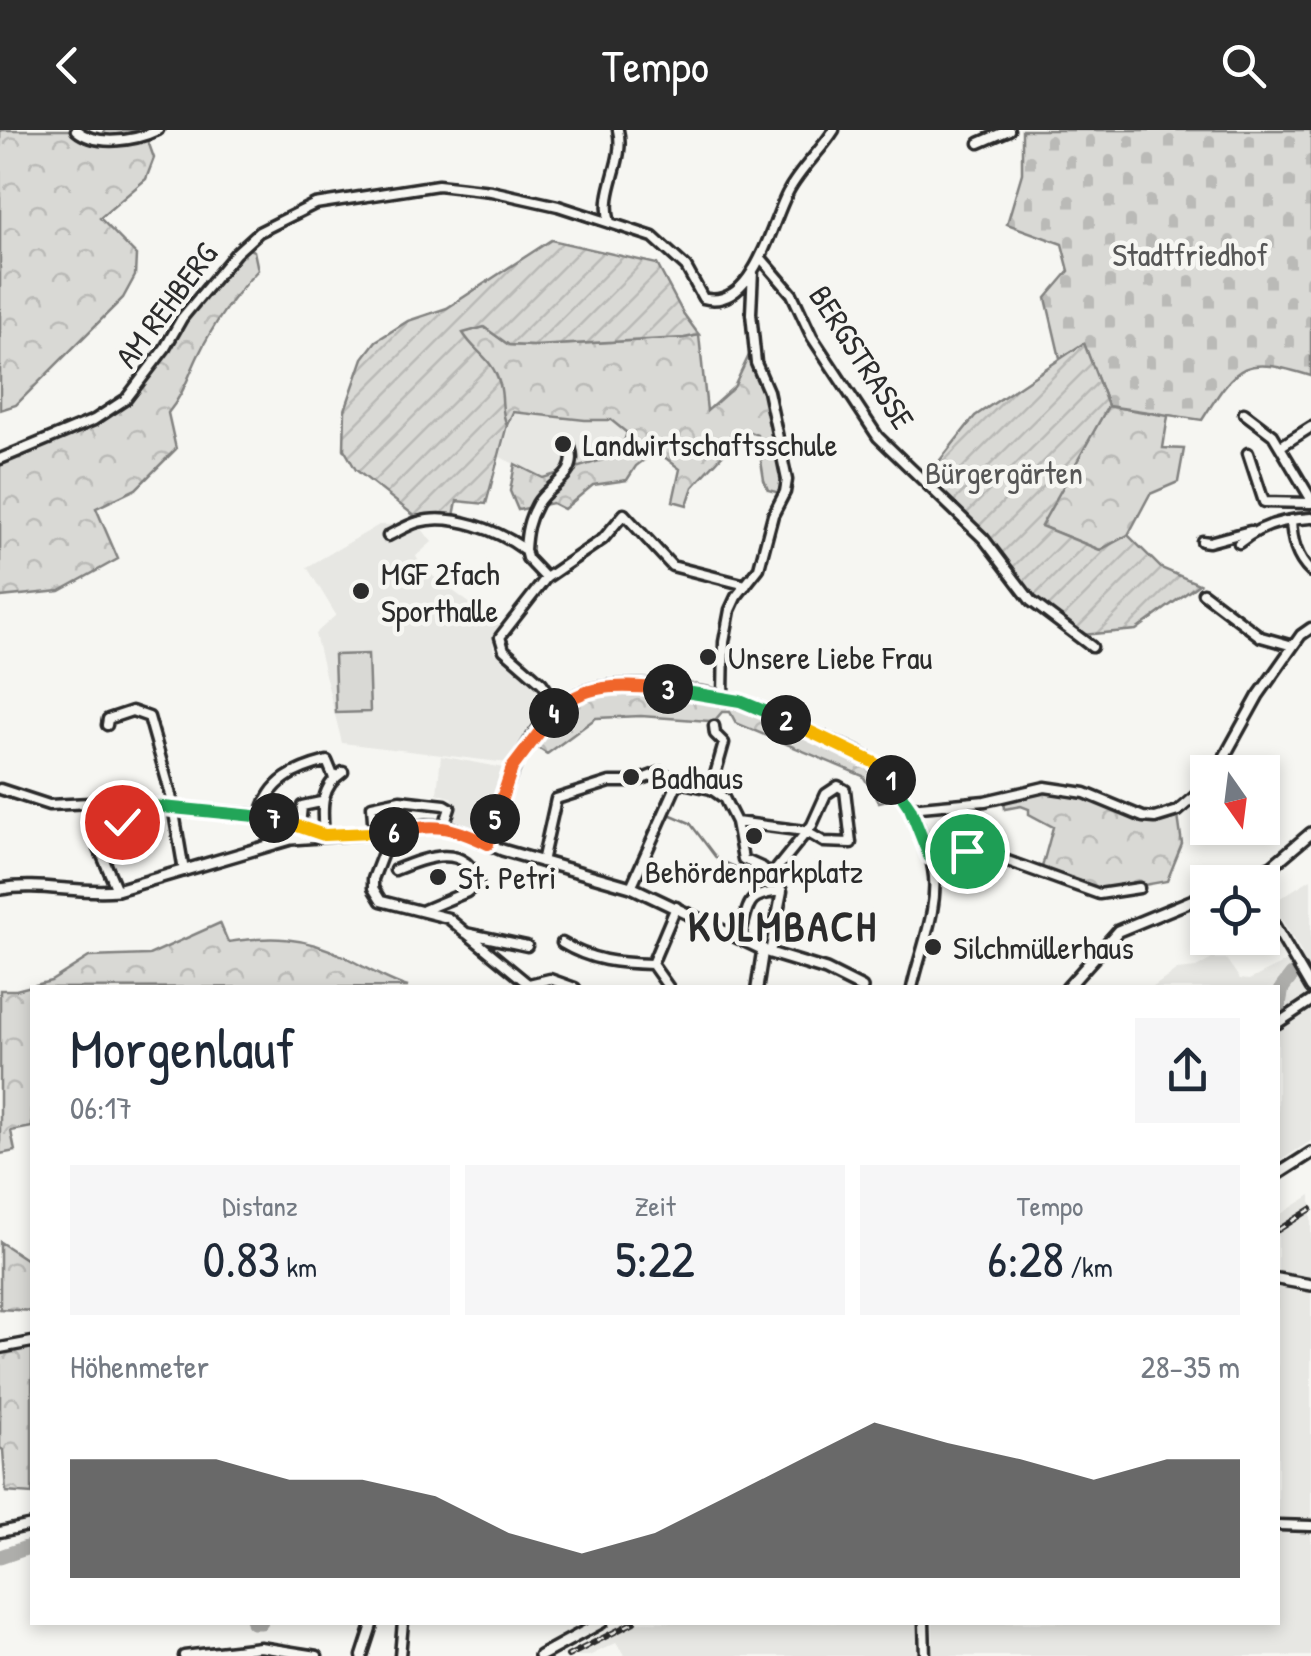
<!DOCTYPE html>
<html lang="de">
<head>
<meta charset="utf-8">
<style>
  :root { --surface:#fff; --page:#f6f6f7; --text:#1f2937; --muted:#747a83; --accent:#2b2b2b }
  body { margin:0; font-family:"Patrick Hand",sans-serif; background:var(--page); color:var(--text); height:100vh; display:flex; flex-direction:column; font-size:38px; white-space:nowrap }
  * { box-sizing:border-box; margin:0 }
  p { font-size:32px; color:var(--muted) }
  .icon { flex:none; width:55px; height:55px; fill:none; stroke:currentColor; stroke-width:2; stroke-linecap:round; stroke-linejoin:round }
  .map { position:relative; flex:1; overflow:hidden }
  .sheet { position:absolute; left:30px; top:855px; width:1250px; height:640px; display:flex; flex-direction:column; background:var(--surface); border-radius:0px; box-shadow:0 5px 15px #0003 }
  .sheet>* { flex:none }
  .needle { width:65px; rotate:166deg }
  .tools { position:absolute; left:1190px; top:625px; display:grid; gap:20px }
  .tools a { display:grid; place-items:center; width:90px; height:90px; border-radius:0px; background:var(--surface); box-shadow:0 5px 15px #0003; font-size:50px }
  .pin { position:absolute; display:grid; place-items:center; width:85px; height:85px; color:#fff; margin:-42px; border:5px solid #fff; border-radius:50%; box-shadow:0 2px 10px #0007 }
  .km { position:absolute; width:50px; height:50px; margin:-25px; border-radius:50%; background:#222; color:#fff; font-size:28px; line-height:50px; text-align:center }
  .round { display:grid; place-items:center; flex:none; width:105px; height:105px; border-radius:0px; background:var(--page) }
  .headline { display:flex; align-items:center; justify-content:space-between; height:170px; padding:0 40px }
  h1 { font-size:55px; font-weight:600; line-height:75px }
  .metrics { display:grid; grid-template-columns:repeat(3,1fr); gap:15px; height:170px; padding:10px 40px }
  .metrics div { display:grid; align-content:center; border-radius:0px; background:var(--page); text-align:center }
  .metrics b { font-size:50px; font-weight:600 }
  .metrics small { font-size:28px; font-weight:400 }
  .metrics p { font-size:28px }
  .chart { height:280px; padding:20px 40px }
  .chart p { display:flex; justify-content:space-between }
  .chart svg { width:100%; height:180px; margin-top:10px; fill:var(--accent); opacity:.7 }
  header { display:flex; justify-content:space-between; align-items:center; height:130px; padding:0 40px; background:var(--accent); color:#fff; font-size:45px; font-weight:600 }
  .map>svg:first-child { display:block }
</style>
</head>
<body>
<header><svg class="icon" aria-label="back" viewBox="0 0 24 24"><path d="M15 5l-7 7 7 7"/></svg>Tempo<svg class="icon" aria-label="search" viewBox="0 0 24 24"><circle cx="10" cy="10" r="6"/><path d="M15 15l6 6"/></svg></header>
<div class="map">
<svg width="1311" height="1526" viewBox="0 0 1311 1526">
  <defs>
    <pattern id="forest-crowns" width="20" height="18" patternUnits="userSpaceOnUse" patternTransform="scale(2.5)"><rect width="20" height="18" fill="#d9d9d5"/><path d="M2 6a3 3 0 1 1 6 0M12 15a3 3 0 1 1 6 0" fill="none" stroke="#babab7"/></pattern>
    <pattern id="cemetery-stones" width="16" height="16" patternUnits="userSpaceOnUse" patternTransform="scale(2.5)"><rect width="16" height="16" fill="#d9d9d5"/><path d="M2 7V4a2 2 0 0 1 4 0v3zM10 15v-3a2 2 0 0 1 4 0v3z" fill="#babab7"/></pattern>
    <pattern id="garden-furrows" width="10" height="10" patternUnits="userSpaceOnUse" patternTransform="scale(2.5)"><rect width="10" height="10" fill="#d9d9d5"/><path d="M-1 1l2-2M0 10L10 0M9 11l2-2" fill="none" stroke="#babab7"/></pattern>
  </defs>
  <rect width="100%" height="100%" fill="#f6f6f2"/>
  <filter id="ink" filterUnits="userSpaceOnUse"><feTurbulence type="fractalNoise" baseFrequency=".01" numOctaves="2"/><feDisplacementMap in="SourceGraphic" scale="20" xChannelSelector="R" yChannelSelector="G"/><feConvolveMatrix kernelMatrix="1 2 1 2 8 2 1 2 1" color-interpolation-filters="sRGB"/></filter>
  <g filter="url(#ink)">
    <path fill="#e7e7e3" d="M 513,282 L 585,290 L 612,290 L 627,303 L 619,325 L 543,348 L 500,327 Z
      M 418,394 L 432,412 L 416,426 L 422,438 L 502,497 L 493,511 L 494,522 L 530,549 L 550,574 L 508,633 L 342,613 L 315,504 L 336,485 L 307,437 L 379,395 Z
      M 441,626 L 503,638 L 480,705 L 447,694 L 453,668 L 437,663 Z
      M 1311,749 L 1311,1011 L 1278,1032 L 1278,858 L 1152,858 L 1177,840 L 1196,838 L 1212,829 L 1226,829 L 1240,849 L 1249,850 L 1302,824 L 1272,773 Z
      M 1311,1065 L 1311,1151 L 1299,1150 L 1278,1143 L 1278,1086 Z
      M 1278,1155 L 1311,1162 L 1311,1526 L 933,1526 L 933,1493 L 1278,1492 Z
      M 626,1492 L 918,1493 L 919,1526 L 625,1526 L 616,1513 L 589,1526 L 560,1526 Z"/>
    <path fill="url(#forest-crowns)" stroke="#828280" stroke-width="2.5" d="M 0,0 L 79,0 L 89,6 L 104,4 L 104,0 L 144,0 L 154,28 L 146,49 L 100,88 L 136,125 L 135,146 L 123,168 L 16,275 L 0,280 Z
      M 244,117 L 254,121 L 258,140 C 234,165 213,195 198,226 C 188,247 183,265 168,283 L 176,319 L 136,359 L 96,378 L 118,429 L 60,461 L 0,467 L 0,329 L 94,290 L 126,269 L 182,188 Z
      M 484,197 L 509,215 L 534,216 L 684,208 L 699,205 L 707,281 L 734,257 L 751,221 C 759,253 787,333 780,363 L 768,360 L 764,350 L 757,305 L 750,302 L 740,306 L 693,357 L 687,375 L 673,371 L 680,339 L 663,326 L 652,324 L 636,336 L 627,350 L 593,355 L 564,379 L 552,373 L 518,380 L 510,361 L 515,334 L 543,348 L 619,325 L 627,303 L 611,290 L 585,290 L 513,282 L 507,295 L 502,286 L 500,255 L 462,203 Z
      M 1108,276 L 1168,286 L 1163,318 L 1184,319 L 1178,352 L 1150,364 L 1128,405 L 1100,420 L 1040,396 Z
      M 595,564 L 688,567 L 752,580 L 876,642 L 896,668 L 879,672 L 863,646 L 736,593 L 730,582 L 722,582 L 715,590 L 709,591 L 641,586 L 596,588 L 547,624 L 535,616 L 577,573 Z
      M 1038,659 L 1084,664 L 1154,691 L 1178,686 L 1182,714 L 1167,751 L 1105,762 L 1041,741 L 1053,697 L 1029,684 L 1029,679 L 1021,676 L 1005,679 L 1004,670 Z
      M 220,793 L 228,812 C 271,806 302,806 343,826 C 365,837 385,850 408,857 L 32,858 L 32,997 L 11,1001 L 15,1021 L 0,1024 L 0,860 L 16,860 L 51,851 L 89,827 L 149,825 Z
      M 0,1112 L 32,1133 L 32,1181 L 0,1179 Z
      M 32,1212 L 32,1364 L 6,1362 L 3,1320 L 0,1318 L 0,1218 Z"/>
    <path fill="url(#cemetery-stones)" stroke="#828280" stroke-width="2.5" d="M 1022,0 L 1311,0 L 1311,246 C 1244,225 1238,233 1202,290 L 1108,276 L 1084,214 L 1060,228 L 1046,168 L 1069,141 L 1062,114 L 1007,94 L 1022,43 Z"/>
    <path fill="url(#garden-furrows)" stroke="#828280" stroke-width="2.5" d="M 551,110 L 657,134 L 683,183 L 699,205 L 684,208 L 534,216 L 509,215 L 484,197 L 463,203 C 475,223 493,228 500,255 C 504,269 500,281 507,295 L 486,374 L 457,371 L 453,391 L 421,391 L 356,340 L 344,319 L 345,280 L 363,228 L 376,211 L 408,191 L 447,178 Z
      M 1084,213 L 1108,276 L 1041,396 L 1100,420 L 1128,405 L 1161,438 L 1199,454 L 1136,500 L 1082,505 L 1032,467 L 993,412 L 926,348 L 975,286 Z"/>
    <path fill="#d9d9d5" stroke="#828280" stroke-width="2.5" d="M 368,524 L 370,582 L 336,583 L 334,525 Z"/>
    <g fill="none" stroke-linecap="round" stroke-linejoin="round">
      <path stroke="#7a7a78" stroke-width="2.5" d="M 669,684 L 690,693 L 717,729 L 735,737"/>
      <path stroke="#aeaeab" stroke-width="15" d="M 1278,879 L 1282,858 L 1292,845
        M 0,1427 L 32,1416
        M 253,1492 L 261,1492"/>
      <defs>
        <path id="minor" d="M 76,0 C 96,17 135,11 158,0
          M 979,13 L 1009,0
          M 610,93 C 600,60 626,32 618,0
          M 761,128 L 792,164 L 812,207 L 878,307 L 984,409 L 1031,471 L 1092,517
          M 1244,283 L 1273,305 L 1311,369
          M 1281,316 L 1311,297
          M 1248,323 L 1264,372 L 1311,373
          M 0,329 L 94,290 L 126,269 L 165,218 L 182,188 L 236,123 L 259,102 L 315,74 L 438,55 L 491,61 L 558,76 L 653,107 L 686,137 L 703,168 C 753,182 771,93 788,62 C 799,40 820,22 834,0
          M 1291,390 C 1292,410 1296,428 1311,442
          M 388,406 C 398,401 408,395 418,392 C 451,382 500,401 525,420 L 527,428 L 546,448
          M 1202,411 L 1209,412 L 1250,401
          M 1239,413 C 1259,396 1285,389 1311,388
          M 525,420 C 526,403 528,390 537,374 C 549,353 580,347 570,317
          M 1203,463 L 1261,507 L 1293,516
          M 723,566 L 724,512 L 730,480 L 736,467 L 759,438 L 773,385 L 785,362 L 787,350 L 768,261 L 756,233 L 751,183 L 753,140
          M 559,577 L 542,553 L 504,520 L 500,507 L 546,448 L 603,409 L 624,384 L 672,436 L 746,455
          M 107,595 L 108,589 L 132,581 L 149,587 L 171,665 L 184,741
          M 1216,642 L 1258,566 L 1301,505 L 1311,498
          M 0,659 L 49,675 L 132,671 L 172,679 L 261,685 L 324,705 C 322,680 319,658 343,642
          M 711,659 L 724,613 L 715,604 L 714,596
          M 910,678 L 985,671 L 1045,657 L 1085,663 L 1143,687 L 1155,688 L 1178,681 L 1208,655
          M 261,685 C 269,650 296,639 327,631 L 334,648
          M 736,692 L 805,701 L 824,712 L 851,713 L 845,660 L 838,656 L 826,664 L 812,695 L 770,747
          M 300,696 L 302,676 L 321,672
          M 391,702 L 373,749 L 373,758 L 381,771 L 448,788 L 533,858
          M 374,704 L 372,676 L 400,670 L 445,675 L 450,678 L 444,696
          M 488,713 C 505,659 522,598 574,566 C 610,544 705,559 745,573 C 773,582 801,596 828,609 C 846,617 867,625 881,638 C 903,659 928,709 933,739 C 940,776 920,821 912,858
          M 929,726 L 953,721 L 988,724 L 1099,764 L 1139,758
          M 542,732 L 556,669 L 610,652 L 634,652 L 661,642 L 678,652 L 711,659 L 724,668 L 736,692 L 743,729 L 763,738 L 782,761 L 770,823
          M 395,740 C 425,728 466,711 478,753 L 467,762 L 424,780
          M 631,757 L 678,652
          M 117,760 L 97,714 L 106,703 L 150,676
          M 1262,774 L 1311,858
          M 466,803 L 527,816
          M 740,806 C 750,773 744,765 782,761
          M 562,813 C 592,831 617,833 652,834
          M 652,834 L 676,777
          M 652,834 L 669,858
          M 529,854 L 550,849 L 575,858
          M 1278,893 L 1311,871
          M 0,1218 L 32,1212
          M 1278,1395 L 1311,1396
          M 0,1402 L 32,1395
          M 924,1492 L 925,1526
          M 184,1526 L 260,1517 L 317,1526
          M 362,1526 L 373,1492
          M 400,1526 L 403,1492"/>
        <path id="tertiary" d="M 1239,752 L 1272,736 L 1311,703
          M 0,759 C 40,752 77,764 117,760 L 291,709 L 391,702 L 426,695 L 447,696 L 502,720 L 631,757 L 770,823 L 826,840 L 862,858
          M 757,858 L 763,819
          M 1067,858 L 1118,801 L 1208,764
          M 1278,1044 L 1311,1023
          M 1278,1149 L 1311,1155
          M 540,1526 L 602,1492"/>
      </defs>
      <use href="#minor" stroke="#2b2b2b" stroke-width="15"/>
      <use href="#tertiary" stroke="#2b2b2b" stroke-width="16"/>
      <use href="#minor" stroke="#f6f6f2" stroke-width="8"/>
      <use href="#tertiary" stroke="#f6f6f2" stroke-width="9"/>
      <defs>
        <path id="rail" d="M 1278,1100 L 1311,1079
          M 568,1526 L 634,1492"/>
      </defs>
      <use href="#rail" stroke="#2b2b2b" stroke-width="6"/>
      <use href="#rail" stroke="#f6f6f2" stroke-width="2.5" stroke-dasharray="8" stroke-linecap="butt"/>
    </g>
  </g>
  <g fill="none" stroke-linecap="round" stroke-linejoin="round" filter="url(#ink)">
    <defs>
      <path id="split-1" d="M 891,650 L 910,678 L 929,726 L 967,721"/>
      <path id="split-2" d="M 786,590 L 875,633 L 891,650"/>
      <path id="split-3" d="M 668,559 L 740,571 L 786,590"/>
      <path id="split-4" d="M 554,583 C 585,550 626,556 668,559"/>
      <path id="split-5" d="M 495,689 L 512,638 L 554,583"/>
      <path id="split-6" d="M 394,702 C 435,693 450,696 488,714 L 495,689"/>
      <path id="split-7" d="M 274,688 L 324,705 L 394,702"/>
      <path id="split-8" d="M 153,676 L 274,688"/>
      <path id="split-9" d="M 122,692 L 153,676"/>
    </defs>
    <use href="#split-1" stroke="#fff" stroke-width="20"/>
    <use href="#split-2" stroke="#fff" stroke-width="20"/>
    <use href="#split-3" stroke="#fff" stroke-width="20"/>
    <use href="#split-4" stroke="#fff" stroke-width="20"/>
    <use href="#split-5" stroke="#fff" stroke-width="20"/>
    <use href="#split-6" stroke="#fff" stroke-width="20"/>
    <use href="#split-7" stroke="#fff" stroke-width="20"/>
    <use href="#split-8" stroke="#fff" stroke-width="20"/>
    <use href="#split-9" stroke="#fff" stroke-width="20"/>
    <use href="#split-1" stroke="#22a559" stroke-width="12"/>
    <use href="#split-2" stroke="#f5b400" stroke-width="12"/>
    <use href="#split-3" stroke="#22a559" stroke-width="12"/>
    <use href="#split-4" stroke="#f0652b" stroke-width="12"/>
    <use href="#split-5" stroke="#f0652b" stroke-width="12"/>
    <use href="#split-6" stroke="#f0652b" stroke-width="12"/>
    <use href="#split-7" stroke="#f5b400" stroke-width="12"/>
    <use href="#split-8" stroke="#22a559" stroke-width="12"/>
    <use href="#split-9" stroke="#f5b400" stroke-width="12"/>
  </g>
  <g fill="#2b2b2b" stroke="#f6f6f2" stroke-width="4">
    <circle cx="563" cy="314" r="10"/>
    <circle cx="361" cy="461" r="10"/>
    <circle cx="708" cy="527" r="10"/>
    <circle cx="631" cy="647" r="10"/>
    <circle cx="754" cy="706" r="10"/>
    <circle cx="438" cy="747" r="10"/>
    <circle cx="933" cy="817" r="10"/>
  </g>
  <g text-anchor="middle" dominant-baseline="central" stroke-width="9" stroke-linejoin="round" paint-order="stroke">
    <g font-size="32" fill="#565656" stroke="#f6f6f2">
      <text x="1190" y="124">Stadtfriedhof</text>
      <text x="1004" y="342">Bürgergärten</text>
    </g>
    <g font-size="32" fill="#2b2b2b" stroke="#f6f6f2">
      <text transform="translate(166 175) rotate(-53)">AM REHBERG</text>
      <text transform="translate(862 227) rotate(57)">BERGSTRASSE</text>
    </g>
    <g font-size="32" fill="#2b2b2b" stroke="#f6f6f2" text-anchor="start">
      <text x="583" y="314">Landwirtschaftsschule</text>
      <text x="381" y="443">MGF 2fach<tspan x="381" dy="37">Sporthalle</tspan></text>
      <text x="728" y="527">Unsere Liebe Frau</text>
      <text x="651" y="647">Badhaus</text>
      <text x="754" y="741" text-anchor="middle">Behördenparkplatz</text>
      <text x="458" y="747">St. Petri</text>
      <text x="953" y="817">Silchmüllerhaus</text>
    </g>
    <g font-size="42" font-weight="bold" letter-spacing="2.5" fill="#2b2b2b" stroke="#f6f6f2">
      <text x="783" y="795">KULMBACH</text>
    </g>
  </g>
</svg>
<div class="tools">
<a><svg class="needle" viewBox="-14 -14 28 28"><path d="M0-13l5 13h-10z" fill="#e53935"/><path d="M0 13l5-13h-10z" fill="#747a83"/></svg></a>
<a><svg class="icon" aria-label="locate" viewBox="0 0 24 24"><circle cx="12" cy="12" r="6"/><path d="M12 2v4M12 18v4M2 12h4M18 12h4"/></svg></a>
</div>
<div class="pin" style="left:967px;top:721px;background:#1e9e55"><svg class="icon" aria-label="arrive" viewBox="0 0 24 24"><path d="M6 21V4h12l-3 4 3 4H6"/></svg></div>
<div class="pin" style="left:122px;top:692px;background:#d93025"><svg class="icon" aria-label="check" viewBox="0 0 24 24"><path d="M5 12l5 5 9-10"/></svg></div>
<b class="km" style="left:891px;top:650px">1</b>
<b class="km" style="left:786px;top:590px">2</b>
<b class="km" style="left:668px;top:559px">3</b>
<b class="km" style="left:554px;top:583px">4</b>
<b class="km" style="left:495px;top:689px">5</b>
<b class="km" style="left:394px;top:702px">6</b>
<b class="km" style="left:274px;top:688px">7</b>
<section class="sheet">
<div class="headline"><div><h1>Morgenlauf</h1><p>06:17</p></div><a class="round"><svg class="icon" aria-label="share" viewBox="0 0 24 24"><path d="M12 15V3M7 8l5-5 5 5M5 13v7h14v-7"/></svg></a></div>
<div class="metrics">
<div><p>Distanz</p><b>0.83<small> km</small></b></div>
<div><p>Zeit</p><b>5:22</b></div>
<div><p>Tempo</p><b>6:28<small> /km</small></b></div>
</div>
<div class="chart"><p><span>Höhenmeter</span>28–35 m</p>
<svg viewBox="0 0 160 44" preserveAspectRatio="none"><path d="M0 44V15L10 15L20 15L30 20L40 20L50 24L60 33L70 38L80 33L90 24L100 15L110 6L120 11L130 15L140 20L150 15L160 15V44z"/></svg>
</div>
</section>
</div>
</body>
</html>
